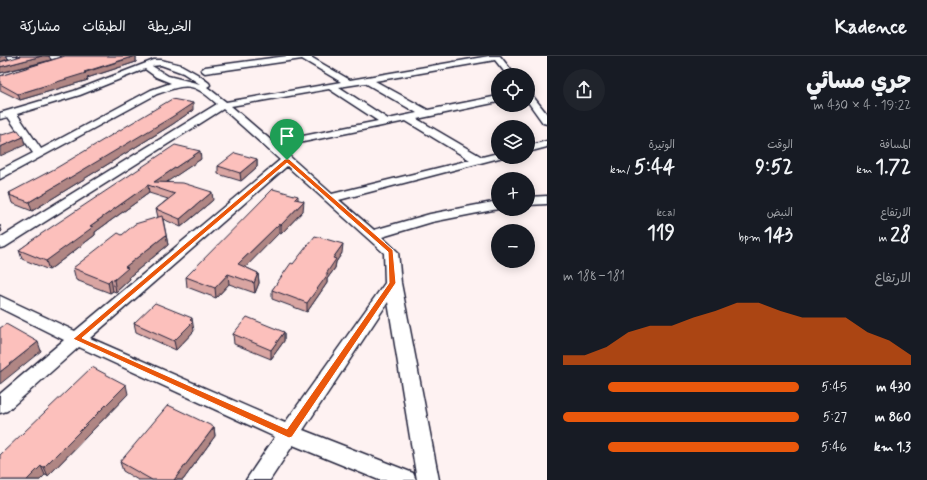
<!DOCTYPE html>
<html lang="ar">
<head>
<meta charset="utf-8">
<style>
  :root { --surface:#171b24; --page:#20242c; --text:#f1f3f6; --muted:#9ea1a6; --line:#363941; --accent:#ea580c }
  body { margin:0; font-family:Mynerve,"Playpen Sans Arabic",sans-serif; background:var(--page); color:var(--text); direction:rtl; height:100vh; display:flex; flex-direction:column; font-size:15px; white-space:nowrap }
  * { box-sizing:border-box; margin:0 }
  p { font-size:13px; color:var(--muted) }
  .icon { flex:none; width:22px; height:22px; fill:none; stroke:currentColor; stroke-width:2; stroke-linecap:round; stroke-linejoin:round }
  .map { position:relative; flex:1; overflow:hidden; direction:ltr }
  .panel { display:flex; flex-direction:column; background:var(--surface); width:380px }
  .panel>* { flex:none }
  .fabs { position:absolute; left:491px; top:12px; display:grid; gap:8px }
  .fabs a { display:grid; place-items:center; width:44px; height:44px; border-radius:50%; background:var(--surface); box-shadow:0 2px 10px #0003; font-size:20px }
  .pin { position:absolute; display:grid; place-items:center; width:34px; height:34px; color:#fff; margin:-41px -17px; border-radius:50% 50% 50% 0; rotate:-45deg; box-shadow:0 0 4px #0007 }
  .pin .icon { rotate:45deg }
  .round { display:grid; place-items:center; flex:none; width:42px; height:42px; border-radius:21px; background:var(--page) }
  .headline { display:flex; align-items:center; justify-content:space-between; height:68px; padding:0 16px }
  h1 { font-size:22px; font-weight:800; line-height:30px }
  .metrics { display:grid; grid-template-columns:repeat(3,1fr); gap:6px; height:68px; padding:4px 16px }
  .metrics div { display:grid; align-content:center }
  .metrics b { font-size:20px; font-weight:800 }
  .metrics small { font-size:11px; font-weight:400 }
  .metrics p { font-size:11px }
  .chart { height:112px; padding:8px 16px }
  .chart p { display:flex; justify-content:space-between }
  .chart svg { width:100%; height:72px; margin-top:4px; fill:var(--accent); opacity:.7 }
  ul { padding:0 16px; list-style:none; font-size:13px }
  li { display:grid; grid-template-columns:64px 48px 1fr; align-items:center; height:30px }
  li i { height:10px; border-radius:5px; background:var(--accent) }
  header { display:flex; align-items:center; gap:24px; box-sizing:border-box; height:56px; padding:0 20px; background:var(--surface); border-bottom:1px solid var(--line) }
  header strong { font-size:19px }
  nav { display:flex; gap:22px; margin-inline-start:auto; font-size:14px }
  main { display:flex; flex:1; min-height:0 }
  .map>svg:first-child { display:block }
</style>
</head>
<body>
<header>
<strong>Kadence</strong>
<nav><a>الخريطة</a><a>الطبقات</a><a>مشاركة</a></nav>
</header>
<main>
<section class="panel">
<div class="headline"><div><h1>جري مسائي</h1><p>19:22 · 4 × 430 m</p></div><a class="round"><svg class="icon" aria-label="share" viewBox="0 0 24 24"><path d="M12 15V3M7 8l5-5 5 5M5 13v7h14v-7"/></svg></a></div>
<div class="metrics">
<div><p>المسافة</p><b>1.72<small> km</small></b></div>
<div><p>الوقت</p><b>9:52</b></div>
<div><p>الوتيرة</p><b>5:44<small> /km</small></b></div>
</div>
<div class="metrics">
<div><p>الارتفاع</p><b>28<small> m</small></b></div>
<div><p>النبض</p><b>143<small> bpm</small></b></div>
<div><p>kcal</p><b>119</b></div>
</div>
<div class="chart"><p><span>الارتفاع</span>181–188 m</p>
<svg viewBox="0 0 160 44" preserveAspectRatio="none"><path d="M0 44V38L10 38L20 33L30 24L40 20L50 20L60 15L70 11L80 6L90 6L100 11L110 15L120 15L130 15L140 24L150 29L160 38V44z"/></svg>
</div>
<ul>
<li><b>430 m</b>5:45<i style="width:81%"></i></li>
<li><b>860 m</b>5:27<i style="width:100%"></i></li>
<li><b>1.3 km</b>5:46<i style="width:81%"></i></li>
</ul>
</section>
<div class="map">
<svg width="547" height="424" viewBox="0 0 547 424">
  <rect width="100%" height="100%" fill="#fef2f2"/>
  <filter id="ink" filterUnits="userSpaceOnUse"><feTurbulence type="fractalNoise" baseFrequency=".025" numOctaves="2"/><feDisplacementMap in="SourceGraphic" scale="8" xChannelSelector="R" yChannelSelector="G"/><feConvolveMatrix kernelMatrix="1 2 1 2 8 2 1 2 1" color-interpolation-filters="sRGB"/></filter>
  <g filter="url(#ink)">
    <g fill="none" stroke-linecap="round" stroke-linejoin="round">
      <defs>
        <path id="minor" d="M 6,0 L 16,0 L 22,5 L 0,12 L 0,7 L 11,4 Z
          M 47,0 L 58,0 L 66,5 L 51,12 L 45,12 L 45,8 L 55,5 Z
          M 287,0 L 309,0 L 350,24 L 489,0 L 500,0 L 515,19 L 507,19 L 495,4 L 375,25 L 428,54 L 498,40 L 498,46 L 417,63 L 482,101 L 498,97 L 498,101 L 503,101 L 339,144 L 374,174 L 430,158 L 498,145 L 498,153 L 432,166 L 382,181 L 398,196 L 401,227 L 439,424 L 417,424 L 388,246 L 303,374 L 413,417 L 416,424 L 379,424 L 293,389 L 270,424 L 246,424 L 275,381 L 79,291 L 7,355 L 0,357 L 0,338 L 64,284 L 0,252 L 0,240 L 75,275 L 280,104 L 223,53 L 5,191 L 0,192 L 0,182 L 217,48 C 192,26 188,27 157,38 L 0,123 L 0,114 L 33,97 L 8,61 L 0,63 L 0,57 L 74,35 L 154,4 L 161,4 L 181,9 L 197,18 L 209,27 L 210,29 L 207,31 L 226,46 L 341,26 L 302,3 L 205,17 L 201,14 L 205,11 ZM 161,9 L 183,17 L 200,28 L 168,20 L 152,10 ZM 145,13 L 156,21 L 171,27 L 151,34 L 41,93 L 17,58 L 80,39 ZM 365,27 L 417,57 L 388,63 L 339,31 ZM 329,33 L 378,65 L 273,86 L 231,50 ZM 406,65 L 470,104 L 332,138 L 279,91 ZM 287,110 L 384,197 L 385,227 L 285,367 L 90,282 Z
          M 528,37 L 531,38 L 547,58 L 547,68 L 543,67 L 528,46 Z
          M 547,85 L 547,91 L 528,96 L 528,90 Z
          M 547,140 L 547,148 L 528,149 L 528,141 Z"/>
      </defs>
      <use href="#minor" stroke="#22223b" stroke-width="3"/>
      <use href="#minor" fill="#fff" fill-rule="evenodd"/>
    </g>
    <path fill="#d9a5a2" stroke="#22223b" d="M 19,0 L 49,0 L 50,4 L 62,1 L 60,0 L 136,0 L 136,6 L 87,22 L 88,24 L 20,44 L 0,34 L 0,20 L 50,5 L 0,17 L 20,0 Z
      M 193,54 L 173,68 L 32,155 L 12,147 L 9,137 Z
      M 201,103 L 166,126 L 213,144 L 181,171 L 163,163 L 168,189 L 129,221 L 130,223 L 116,236 L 113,235 L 110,237 L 76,224 L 73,212 L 122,179 L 158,161 L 156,153 L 168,143 L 149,137 L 95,176 L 95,179 L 49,214 L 22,203 L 19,194 L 29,187 L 29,186 Z
      M 257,103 L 257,111 L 241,125 L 218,118 L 218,110 Z
      M 298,140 L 298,143 L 303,155 L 281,178 L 279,177 L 245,211 L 258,217 L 259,227 L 255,237 L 229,228 L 216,242 L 187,231 L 186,221 Z
      M 342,197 L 336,206 L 335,212 L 327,223 L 327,227 L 307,256 L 272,243 L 272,234 L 293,208 Z
      M 134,267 L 194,275 L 176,294 L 136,276 Z
      M 284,276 L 284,285 L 271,303 L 234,288 L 233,278 Z
      M 128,338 L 48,420 L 45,419 L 40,424 L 0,424 Z
      M 214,371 L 215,380 L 183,424 L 138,424 L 123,415 L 120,406 Z"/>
    <path fill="#b08684" stroke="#22223b" d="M 0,0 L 7,0 L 8,3 L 0,6 Z
      M 42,0 L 49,0 L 51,4 L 0,17 L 0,11 Z
      M 136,0 L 136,6 L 87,22 L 88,24 L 20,44 L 18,38 Z
      M 193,47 L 193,54 L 173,68 L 32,155 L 29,146 Z
      M 23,81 L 25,89 L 0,100 L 0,91 Z
      M 200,95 L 201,103 L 158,132 L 154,126 Z
      M 257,103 L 257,111 L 241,125 L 240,117 Z
      M 148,129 L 149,137 L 95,176 L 95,179 L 49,214 L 46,205 L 90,170 Z
      M 212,136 L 213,144 L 181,171 L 180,163 Z
      M 304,145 L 303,155 L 281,178 L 281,169 Z
      M 279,168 L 279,177 L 238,219 L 238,208 Z
      M 0,169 L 2,175 L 0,177 Z
      M 166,179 L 168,189 L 129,221 L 130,223 L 116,236 L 114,224 L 125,211 Z
      M 343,188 L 342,197 L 336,206 L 335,212 L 327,223 L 327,227 L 307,256 L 307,247 L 326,218 L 333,202 Z
      M 258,217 L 259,227 L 255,237 L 254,227 Z
      M 228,218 L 229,228 L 216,242 L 215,232 Z
      M 111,223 L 113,235 L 110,237 L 108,226 Z
      M 192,262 L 194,275 L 176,294 L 174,285 Z
      M 284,276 L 284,285 L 271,303 L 271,294 Z
      M 38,286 L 41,295 L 0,328 L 0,316 Z
      M 126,329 L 128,338 L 48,420 L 44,411 Z
      M 214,371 L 215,380 L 183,424 L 174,424 Z
      M 41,410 L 45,419 L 40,424 L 27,424 Z"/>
    <path fill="#fcc0bc" stroke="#22223b" d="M 21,0 L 42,0 L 0,11 L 0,6 Z
      M 65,0 L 135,0 L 84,16 L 86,17 L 18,38 L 0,28 L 0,20 Z
      M 172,43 L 193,47 L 172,61 L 29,146 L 9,139 L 11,138 L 9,137 L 58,111 Z
      M 18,74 L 23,81 L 0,91 L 0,78 L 2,79 Z
      M 175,89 L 200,95 L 154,126 L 183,127 L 212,136 L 180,163 L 156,153 L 175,138 L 148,129 L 90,170 L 93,171 L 46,205 L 19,194 L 30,186 L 29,186 Z
      M 235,97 L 257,103 L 240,117 L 218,110 Z
      M 273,133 L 298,140 L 295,143 L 304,145 L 281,169 L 279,168 L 238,208 L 258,217 L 254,227 L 228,218 L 215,232 L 186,221 Z
      M 162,160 L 166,179 L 125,211 L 128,212 L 114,224 L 111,223 L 108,226 L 73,212 L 118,177 L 122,179 L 135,168 Z
      M 315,180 L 343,188 L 333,202 L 336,203 L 326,218 L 328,218 L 307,247 L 272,234 L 291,207 L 293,208 Z
      M 155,247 L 192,262 L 190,264 L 193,266 L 174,285 L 134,267 Z
      M 247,261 L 284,276 L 271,294 L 233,278 Z
      M 6,268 L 38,286 L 0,316 L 0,272 Z
      M 92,311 L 126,329 L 44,411 L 41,410 L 27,424 L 0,424 L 0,399 Z
      M 168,349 L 214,371 L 174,424 L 152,424 L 120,406 Z"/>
  </g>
  <path fill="#ea580c" stroke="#fff" fill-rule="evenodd" d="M 285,103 L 289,103 L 393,194 L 396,227 L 292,381 L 289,382 L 73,283 ZM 287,107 L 388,196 L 389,227 L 287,373 L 82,282 Z"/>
</svg>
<div class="fabs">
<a><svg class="icon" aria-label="locate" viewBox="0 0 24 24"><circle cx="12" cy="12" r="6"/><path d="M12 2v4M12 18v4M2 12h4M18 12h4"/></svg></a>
<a><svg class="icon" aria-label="layers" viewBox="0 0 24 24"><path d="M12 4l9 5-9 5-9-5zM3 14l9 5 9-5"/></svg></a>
<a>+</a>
<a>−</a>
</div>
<div class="pin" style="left:287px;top:104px;background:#1e9e55"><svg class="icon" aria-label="arrive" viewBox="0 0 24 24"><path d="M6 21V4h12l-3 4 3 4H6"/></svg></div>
</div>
</main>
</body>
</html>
